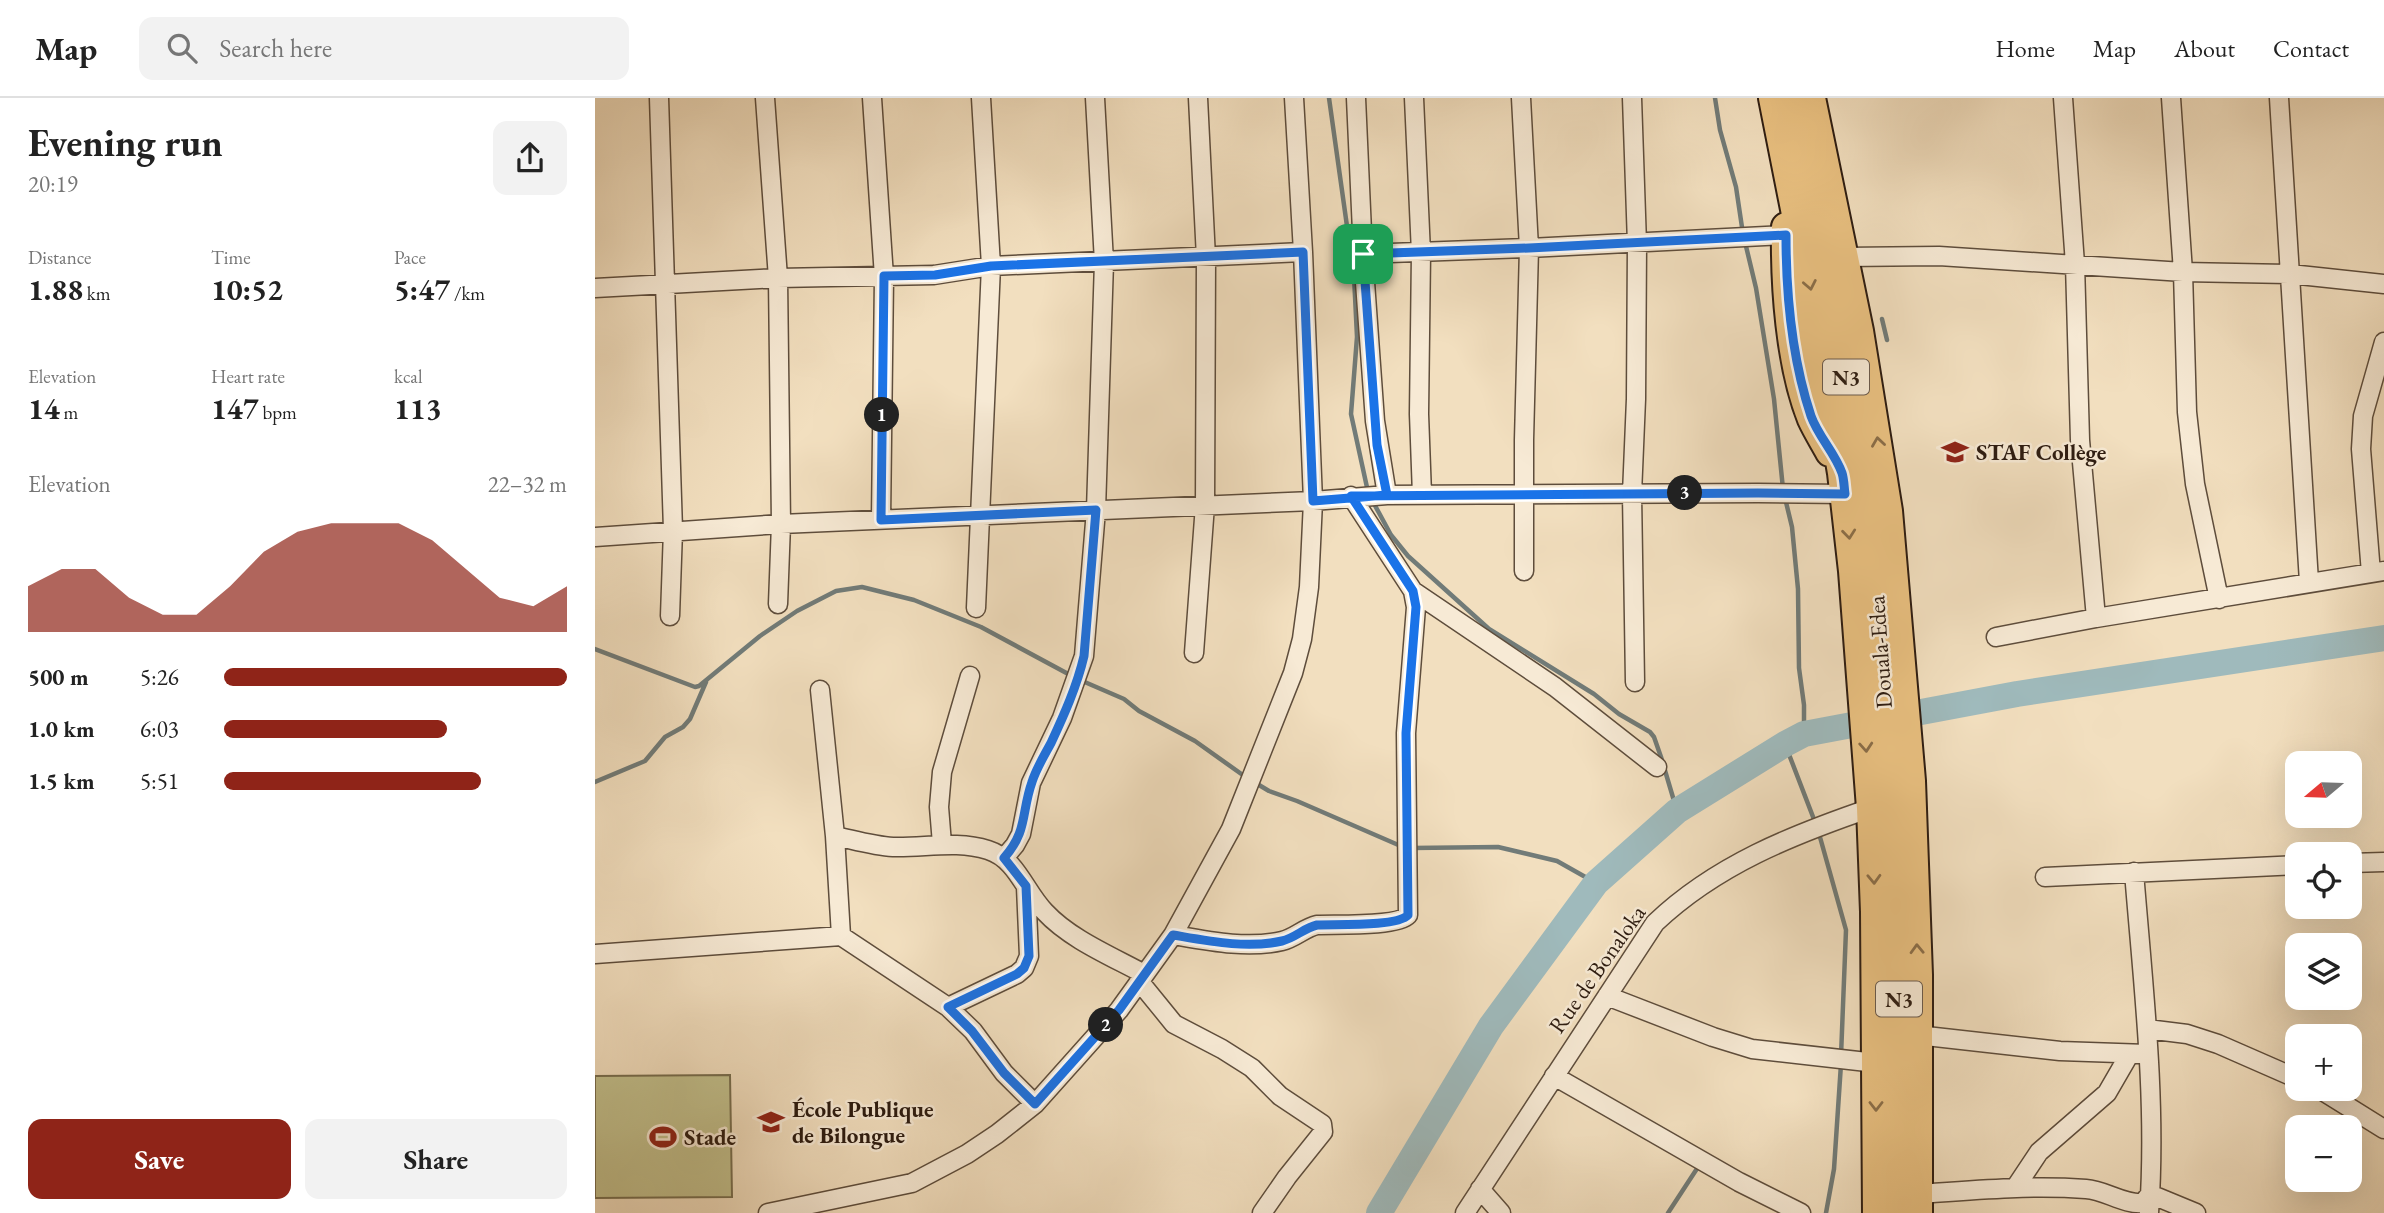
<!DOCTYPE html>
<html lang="en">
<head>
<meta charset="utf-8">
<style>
  :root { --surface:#fff; --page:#f2f2f2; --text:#222; --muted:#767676; --line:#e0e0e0; --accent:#8f2418 }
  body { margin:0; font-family:"EB Garamond",serif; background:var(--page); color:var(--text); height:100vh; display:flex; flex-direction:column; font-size:26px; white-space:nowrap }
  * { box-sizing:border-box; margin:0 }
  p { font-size:23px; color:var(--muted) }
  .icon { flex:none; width:38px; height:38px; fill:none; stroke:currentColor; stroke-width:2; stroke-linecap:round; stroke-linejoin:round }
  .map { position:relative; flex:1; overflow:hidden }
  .details { display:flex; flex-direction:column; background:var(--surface); width:595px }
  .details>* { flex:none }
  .needle { width:46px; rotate:251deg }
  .fabs { position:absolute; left:1690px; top:653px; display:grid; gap:14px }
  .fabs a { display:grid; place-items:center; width:77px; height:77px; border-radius:14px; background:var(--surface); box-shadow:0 7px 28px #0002; font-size:35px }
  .pin { position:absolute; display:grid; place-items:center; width:60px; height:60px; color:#fff; margin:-30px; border-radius:14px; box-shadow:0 4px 10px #0006 }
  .km { position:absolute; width:35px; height:35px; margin:-18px; border-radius:50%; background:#222; color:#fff; font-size:19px; line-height:35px; text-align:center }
  .round { display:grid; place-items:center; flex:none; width:74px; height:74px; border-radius:14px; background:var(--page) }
  .head { display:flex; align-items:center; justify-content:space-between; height:119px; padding:0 28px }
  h1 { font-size:38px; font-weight:700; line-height:52px }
  .figures { display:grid; grid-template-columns:repeat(3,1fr); gap:10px; height:119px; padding:7px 28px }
  .figures div { display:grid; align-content:center }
  .figures b { font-size:30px; font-weight:700 }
  .figures small { font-size:19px; font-weight:400 }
  .figures p { font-size:19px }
  .chart { height:196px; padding:14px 28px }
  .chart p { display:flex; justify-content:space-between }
  .chart svg { width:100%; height:126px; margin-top:7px; fill:var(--accent); opacity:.7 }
  .cta { display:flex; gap:14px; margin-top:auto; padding:14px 28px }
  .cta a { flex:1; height:80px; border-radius:14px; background:var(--accent); color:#fff; font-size:28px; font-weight:700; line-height:80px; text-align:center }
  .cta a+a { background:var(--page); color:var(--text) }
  ul { padding:0 28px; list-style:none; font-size:23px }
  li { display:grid; grid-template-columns:112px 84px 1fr; align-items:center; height:52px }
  li i { height:18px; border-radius:9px; background:var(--accent) }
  header { display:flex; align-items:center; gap:42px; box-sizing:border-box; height:98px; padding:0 35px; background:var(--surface); border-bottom:2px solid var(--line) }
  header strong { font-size:33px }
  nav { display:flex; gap:38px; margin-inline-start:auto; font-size:24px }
  .search { width:490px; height:63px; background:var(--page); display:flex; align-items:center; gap:18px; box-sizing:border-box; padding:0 24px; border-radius:14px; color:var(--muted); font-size:26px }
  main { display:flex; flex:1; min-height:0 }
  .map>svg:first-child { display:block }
</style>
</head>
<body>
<header>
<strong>Map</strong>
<div class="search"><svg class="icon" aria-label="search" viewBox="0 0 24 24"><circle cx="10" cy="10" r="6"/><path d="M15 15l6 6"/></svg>Search here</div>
<nav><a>Home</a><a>Map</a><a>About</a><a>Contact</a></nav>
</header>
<main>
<section class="details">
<div class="head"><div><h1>Evening run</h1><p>20:19</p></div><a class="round"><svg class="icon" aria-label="share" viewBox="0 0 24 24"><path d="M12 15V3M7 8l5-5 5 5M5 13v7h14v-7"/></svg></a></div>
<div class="figures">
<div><p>Distance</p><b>1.88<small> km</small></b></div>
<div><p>Time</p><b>10:52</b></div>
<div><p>Pace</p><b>5:47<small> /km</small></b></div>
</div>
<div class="figures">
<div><p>Elevation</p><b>14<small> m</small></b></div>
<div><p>Heart rate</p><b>147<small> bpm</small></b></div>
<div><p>kcal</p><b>113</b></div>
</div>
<div class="chart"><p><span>Elevation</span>22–32 m</p>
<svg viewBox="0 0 160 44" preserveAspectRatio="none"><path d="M0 44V28L10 22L20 22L30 32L40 38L50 38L60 28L70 16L80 9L90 6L100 6L110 6L120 12L130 22L140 32L150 35L160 28V44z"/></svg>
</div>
<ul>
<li><b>500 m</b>5:26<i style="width:100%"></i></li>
<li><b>1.0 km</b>6:03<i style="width:65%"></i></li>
<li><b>1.5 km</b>5:51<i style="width:75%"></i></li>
</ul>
<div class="cta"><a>Save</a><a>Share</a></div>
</section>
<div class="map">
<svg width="1789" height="1115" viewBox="0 0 1789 1115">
  <rect width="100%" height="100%" fill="#f2dfbf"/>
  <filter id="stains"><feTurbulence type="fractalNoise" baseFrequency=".00286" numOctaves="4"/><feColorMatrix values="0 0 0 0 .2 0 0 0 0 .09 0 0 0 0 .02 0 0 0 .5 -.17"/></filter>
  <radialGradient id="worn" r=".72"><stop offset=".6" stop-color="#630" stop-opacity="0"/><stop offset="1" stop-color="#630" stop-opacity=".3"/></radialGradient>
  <path fill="#c2c08d" stroke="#786e4f" stroke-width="2" d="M 135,977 L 137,1099 L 0,1100 L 0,978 Z"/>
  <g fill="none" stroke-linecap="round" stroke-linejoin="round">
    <path stroke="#717b78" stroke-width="4.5" d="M 734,0 L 759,178 L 762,239 L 756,316 L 773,394
      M 1120,0 L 1125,32 L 1141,89 L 1148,136
      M 1150,144 L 1161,190 L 1179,301 L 1188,391
      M 1287,221 L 1292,242
      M 1190,400 L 1197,429 L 1203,491 L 1204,570 L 1209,607 L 1209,636
      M 777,402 L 796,437 L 813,458 L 894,531 L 999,596 L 1024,616 L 1055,634 L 1059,639 L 1066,659 L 1082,713
      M 0,551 L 100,589 L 104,588 L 165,538 L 202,513 L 241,493 L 267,489 L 319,502 L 386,529 L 477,578
      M 485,582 L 529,601 L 544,613 L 600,643 L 652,680
      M 1190,646 L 1220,724
      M 0,684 L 50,663 L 70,639 L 88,629 L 95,621 L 111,584
      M 659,684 L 674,693 L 702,703 L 808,749
      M 1223,732 L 1251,832 L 1246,958
      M 817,750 L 903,749 L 962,763 L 1001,785
      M 1073,1115 L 1105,1066
      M 1231,1115 L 1239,1071 L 1246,966"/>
    <path stroke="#9fbabc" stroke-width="26" d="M 784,1115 L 896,928 L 1001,785 L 1082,713 L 1190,646 L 1209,636 L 1422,596 L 1789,540"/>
    <defs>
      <path id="minor" d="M 64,0 L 78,432 L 75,518
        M 170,0 L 183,180 L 186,426 L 183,506
        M 277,0 L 289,179 L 286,422
        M 699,0 L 708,154
        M 819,0 L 826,155 L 824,316 L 827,397
        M 926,0 L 934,150 L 929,342 L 929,473
        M 1037,0 L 1042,146 L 1041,301 L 1037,396 L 1040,584
        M 1468,0 L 1480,166 L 1485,342 L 1501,520
        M 1576,0 L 1588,174 L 1592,314 L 1600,386 L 1624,501
        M 1684,0 L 1714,484
        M 768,156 L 934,150 L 1191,137
        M 1249,159 L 1344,158 L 1588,174 L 1695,176 L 1789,186
        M 0,190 L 183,180 L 339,177 L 396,168 L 708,154 L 718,403 L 714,489 L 707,541 L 698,575 L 636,731 L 578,837 L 524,912 L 440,1006 L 402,1036 L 372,1056 L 317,1085 L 173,1115
        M 792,397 L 1163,395 L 1250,396
        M 0,439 L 186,426 L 718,403 L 792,397 L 780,323 L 768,156 L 761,0
        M 1776,475 L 1766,351 L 1768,318 L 1789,244
        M 818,493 L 960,589 L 1062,669
        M 381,510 L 396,168 L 386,0
        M 1401,539 L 1501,520 L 1789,473
        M 599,555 L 610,407 L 611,160 L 603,0
        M 225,592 L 240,738 L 246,838
        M 240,738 C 259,742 279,748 298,749 C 330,750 362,742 393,752 C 422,761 430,794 450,814 C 475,841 516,858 549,876
        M 347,746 L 344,709 L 347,674 L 375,578
        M 409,760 L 420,747 L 426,736 L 436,685 L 467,620 L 489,558 L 501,412 L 509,164 L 500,0
        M 1755,765 L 1789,764
        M 1539,774 C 1548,887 1562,1002 1554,1115
        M 1450,779 L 1703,767
        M 578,837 C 613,843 652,851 687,843 C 700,840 709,830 722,827 C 740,826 802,829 813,817 L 811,635 L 821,509 L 818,493 L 756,398
        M 0,856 L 246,838 L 353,909 L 378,933 L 409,975 L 440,1006
        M 544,883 L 579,926 L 627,951 L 657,970 L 685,998 L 727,1026 L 728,1034 L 692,1079 L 667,1115
        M 1012,898 L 1118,939 L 1157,951 L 1281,965
        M 353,909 L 422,876 L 429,870 L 434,858 L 431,789
        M 1552,931 L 1592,936 L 1623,946 L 1703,981
        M 1322,937 L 1465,953 L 1552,956
        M 959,978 L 1144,1084 L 1206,1115
        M 1723,990 L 1789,1031
        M 1420,1090 L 1444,1054 L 1512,995 L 1534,957
        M 885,1091 L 906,1115
        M 1323,1096 C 1379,1092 1434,1087 1491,1091 C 1510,1092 1529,1107 1548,1105 L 1555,1096
        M 1555,1096 L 1601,1115
        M 870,1115 L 1060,825 C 1121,767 1197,737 1276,710"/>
      <path id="primary" d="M 1178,0 L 1217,197 L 1247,375 L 1258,473 L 1276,710 L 1280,814 L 1282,1115
        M 1216,0 L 1264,233 L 1293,413 L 1316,683 L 1323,877 L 1323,1115
        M 1191,129 C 1190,187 1195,266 1217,321 C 1222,332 1229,343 1235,354"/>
      <path id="trunk" d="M 1198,0 C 1226,136 1256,273 1272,411 C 1299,644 1305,880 1305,1115"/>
    </defs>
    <use href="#minor" stroke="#5e4d3c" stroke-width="21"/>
    <use href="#primary" stroke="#2d1c11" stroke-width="32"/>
    <use href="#trunk" stroke="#2d1c11" stroke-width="33"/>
    <use href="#minor" stroke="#f7ead5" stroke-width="18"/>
    <use href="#primary" stroke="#e9c080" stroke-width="28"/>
    <use href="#trunk" stroke="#e9c080" stroke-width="30"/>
  </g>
  <defs><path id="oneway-chevron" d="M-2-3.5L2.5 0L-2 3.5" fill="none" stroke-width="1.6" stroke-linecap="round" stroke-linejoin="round" transform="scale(1.75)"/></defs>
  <g stroke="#8b6e48">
    <use href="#oneway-chevron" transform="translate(1215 187) rotate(79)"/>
    <use href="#oneway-chevron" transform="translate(1283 344) rotate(-98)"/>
    <use href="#oneway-chevron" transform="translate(1254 436) rotate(84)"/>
    <use href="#oneway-chevron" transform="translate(1271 649) rotate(86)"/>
    <use href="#oneway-chevron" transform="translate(1279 781) rotate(88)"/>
    <use href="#oneway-chevron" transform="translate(1322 851) rotate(-92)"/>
    <use href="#oneway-chevron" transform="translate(1281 1008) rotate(90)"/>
  </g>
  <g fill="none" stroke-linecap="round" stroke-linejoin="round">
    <defs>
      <path id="route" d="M 768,156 L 782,347 L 792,397 L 718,403 L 708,154 L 396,168 L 340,177 L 289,178 L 286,422 L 501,412 L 489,558 C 482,588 469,617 456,645 C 449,658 441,671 437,684 C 426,715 433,733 409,760 L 431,788 L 434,858 L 429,870 L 422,876 L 353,909 L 377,933 L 409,975 L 440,1006 L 524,912 L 578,837 C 613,843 652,851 687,843 C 700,840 709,830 722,827 C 741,826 802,829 813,817 L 811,635 L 821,509 L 818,493 L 756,398 L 1163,395 L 1250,396 C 1249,389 1249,381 1247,375 C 1240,355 1223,338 1216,318 C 1197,261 1191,197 1191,137 L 934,150 L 768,156"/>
    </defs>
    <use href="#route" stroke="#fff" stroke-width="14"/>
    <use href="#route" stroke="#1a73e8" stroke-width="9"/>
  </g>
  <defs>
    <symbol id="school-bare" viewBox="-9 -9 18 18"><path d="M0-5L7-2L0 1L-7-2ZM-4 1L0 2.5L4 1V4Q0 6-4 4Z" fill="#8f2418" stroke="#f7ead5" stroke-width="2.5" paint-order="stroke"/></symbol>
    <symbol id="stadium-bare" viewBox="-9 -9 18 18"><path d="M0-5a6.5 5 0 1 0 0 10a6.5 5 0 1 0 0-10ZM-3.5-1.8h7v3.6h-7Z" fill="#8f2418" stroke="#f7ead5" stroke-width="2.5" paint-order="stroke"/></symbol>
  </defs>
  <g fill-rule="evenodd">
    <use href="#school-bare" x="1341" y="335" width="38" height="38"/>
    <use href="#school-bare" x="157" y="1005" width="38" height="38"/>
    <use href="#stadium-bare" x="49" y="1020" width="38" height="38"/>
  </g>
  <g text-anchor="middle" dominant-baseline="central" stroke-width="5" stroke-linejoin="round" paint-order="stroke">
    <g fill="#f7ead5" stroke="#6a5a4c" stroke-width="2">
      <rect x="1228" y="261.5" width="46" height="35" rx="5"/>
      <rect x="1281" y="883.5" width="46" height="35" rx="5"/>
    </g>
    <g font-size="21" font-weight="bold" fill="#2d1c11">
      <text x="1251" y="279">N3</text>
      <text x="1304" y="901">N3</text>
    </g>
    <g font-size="23" font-weight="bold" fill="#2d1c11" stroke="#f7ead5" text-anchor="start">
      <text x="1381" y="354">STAF Collège</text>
      <text x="197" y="1011">École Publique<tspan x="197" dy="26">de Bilongue</tspan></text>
      <text x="89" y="1039">Stade</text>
    </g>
    <g font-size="23" fill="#2d1c11" stroke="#f7ead5">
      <text transform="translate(1285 554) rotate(-94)">Douala-Edea</text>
      <text transform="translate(1002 871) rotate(-55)">Rue de Bonaloka</text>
    </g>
  </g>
  <rect width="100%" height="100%" filter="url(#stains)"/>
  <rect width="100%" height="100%" fill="url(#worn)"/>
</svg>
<div class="fabs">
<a><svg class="needle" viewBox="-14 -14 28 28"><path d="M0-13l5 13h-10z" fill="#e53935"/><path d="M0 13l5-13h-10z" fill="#767676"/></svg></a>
<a><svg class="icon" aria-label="locate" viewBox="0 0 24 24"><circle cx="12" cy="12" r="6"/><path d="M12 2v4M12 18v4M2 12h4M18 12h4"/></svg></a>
<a><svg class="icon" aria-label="layers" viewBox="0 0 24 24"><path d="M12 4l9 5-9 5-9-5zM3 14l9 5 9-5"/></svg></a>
<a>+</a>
<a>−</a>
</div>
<div class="pin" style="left:768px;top:156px;background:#1e9e55"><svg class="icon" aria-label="arrive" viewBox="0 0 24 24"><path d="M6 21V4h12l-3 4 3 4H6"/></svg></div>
<b class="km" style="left:287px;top:317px">1</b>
<b class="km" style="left:511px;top:927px">2</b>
<b class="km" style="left:1090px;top:395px">3</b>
</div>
</main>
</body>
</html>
